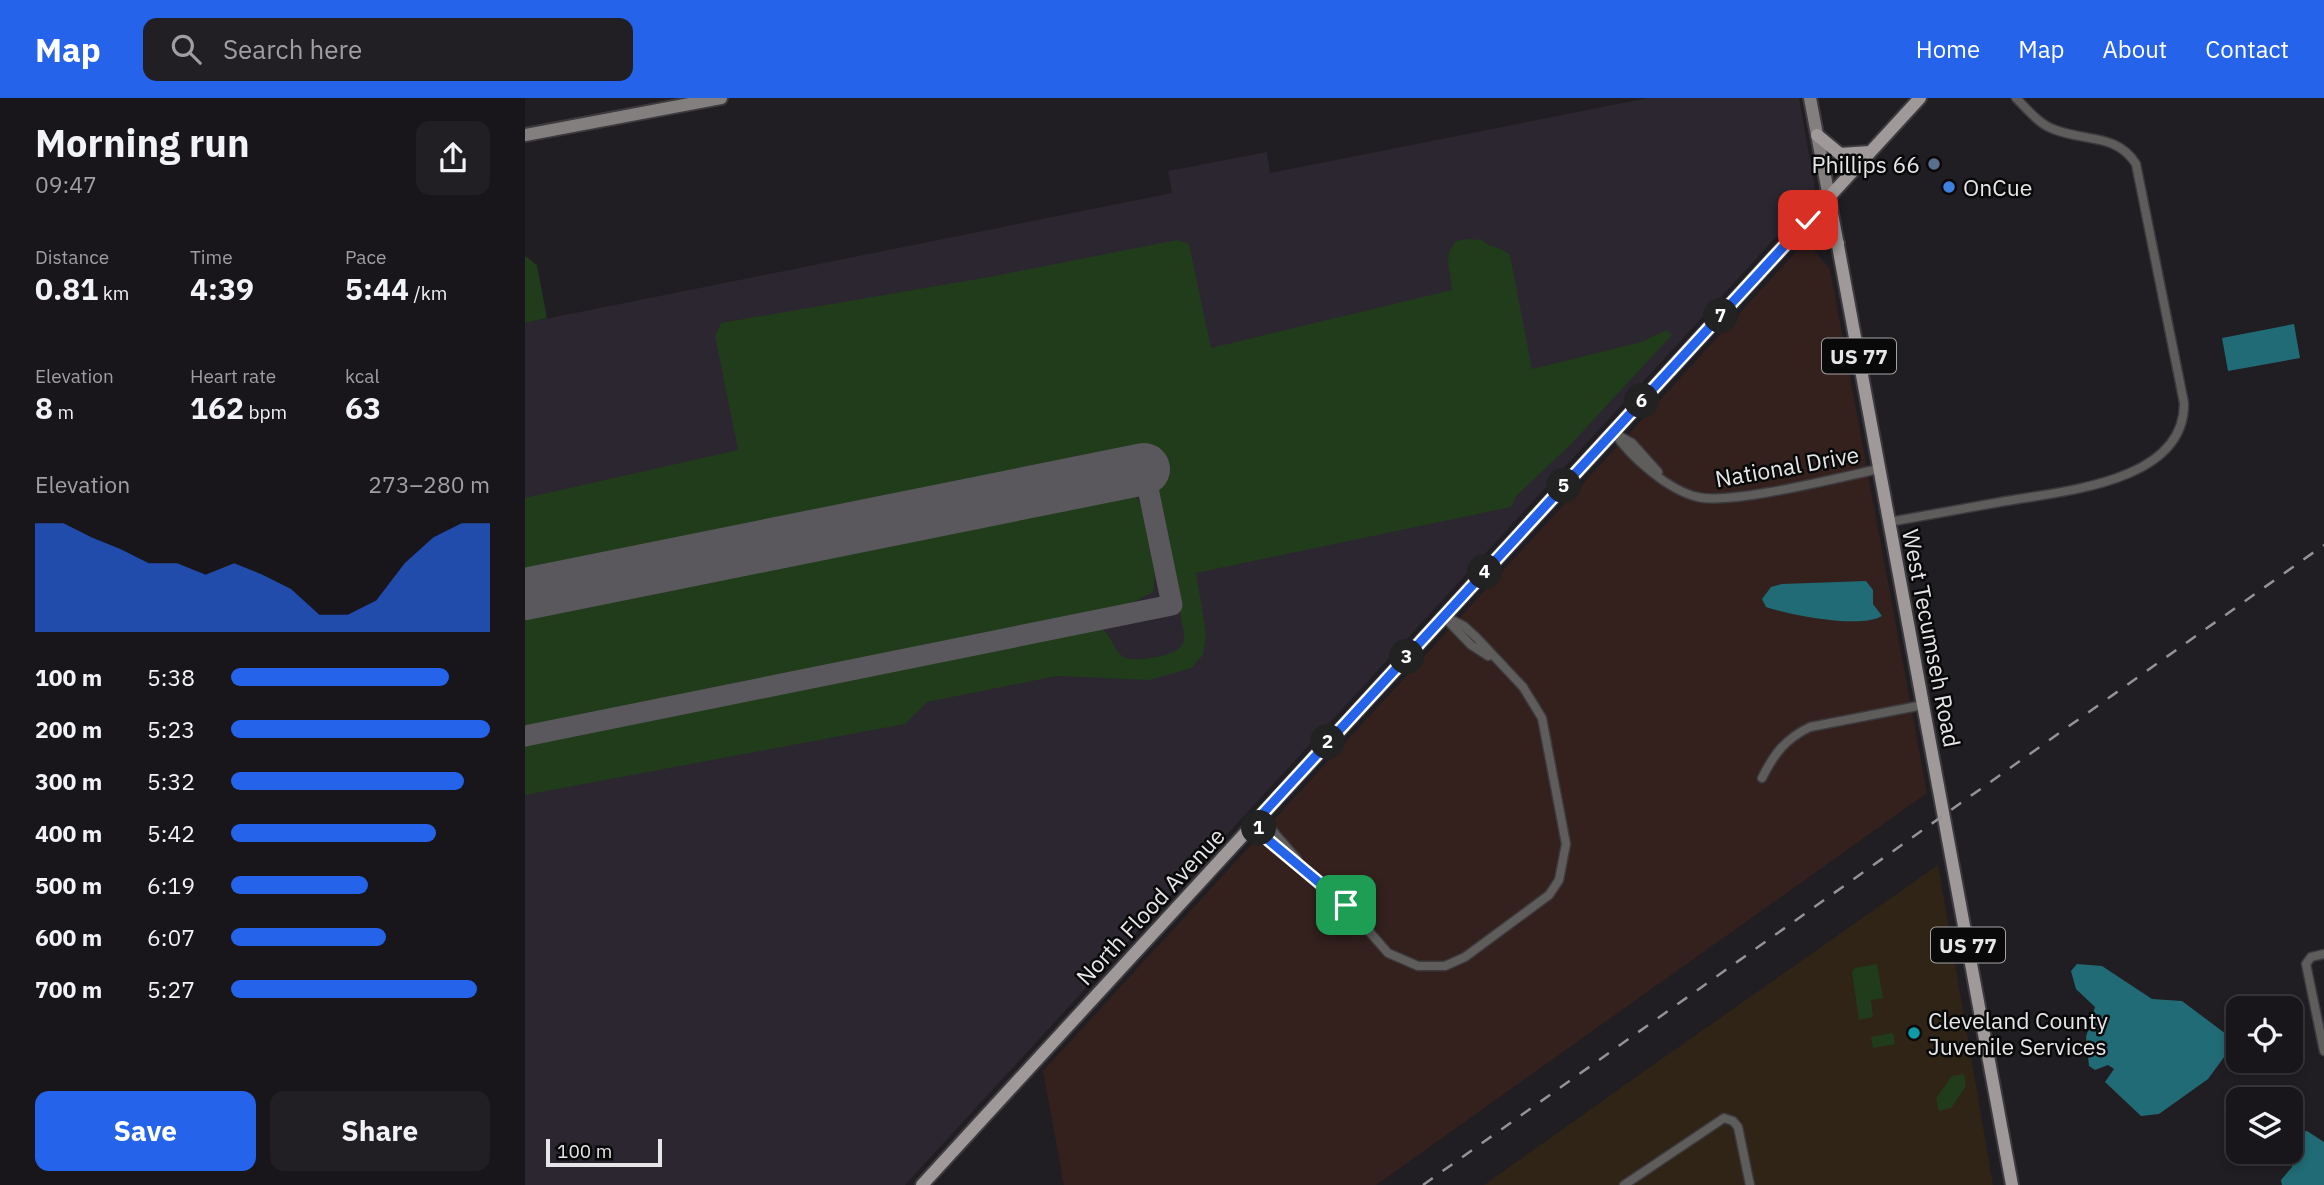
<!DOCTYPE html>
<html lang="en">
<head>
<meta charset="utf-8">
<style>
  :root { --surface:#18161a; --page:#211f23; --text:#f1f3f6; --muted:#9f9fa2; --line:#363539; --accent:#2563eb }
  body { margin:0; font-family:"IBM Plex Sans",sans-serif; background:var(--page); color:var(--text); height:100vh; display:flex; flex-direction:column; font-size:26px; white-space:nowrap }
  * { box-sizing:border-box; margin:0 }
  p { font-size:23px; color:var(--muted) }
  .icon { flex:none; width:38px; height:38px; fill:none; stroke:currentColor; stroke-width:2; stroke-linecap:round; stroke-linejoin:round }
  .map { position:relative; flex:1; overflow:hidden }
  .panel { display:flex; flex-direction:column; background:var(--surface); width:525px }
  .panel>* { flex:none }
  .tools { position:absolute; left:1701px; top:898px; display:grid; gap:14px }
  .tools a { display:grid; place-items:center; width:77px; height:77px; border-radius:14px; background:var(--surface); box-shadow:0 4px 10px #0003,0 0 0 2px var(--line); font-size:35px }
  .scale { position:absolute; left:21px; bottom:18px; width:116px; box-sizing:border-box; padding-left:7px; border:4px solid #e6e5e7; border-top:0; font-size:19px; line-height:24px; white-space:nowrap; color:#e6e5e7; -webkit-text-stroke:5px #09090a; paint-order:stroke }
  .pin { position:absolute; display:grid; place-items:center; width:60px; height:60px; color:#fff; margin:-30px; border-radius:14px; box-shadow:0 4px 10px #0006 }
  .km { position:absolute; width:35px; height:35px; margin:-18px; border-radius:50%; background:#222; color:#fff; font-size:19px; line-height:35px; text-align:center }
  .round { display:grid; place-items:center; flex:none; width:74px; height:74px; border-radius:14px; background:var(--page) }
  .headline { display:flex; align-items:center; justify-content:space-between; height:119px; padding:0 35px }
  h1 { font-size:38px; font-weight:800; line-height:52px }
  .metrics { display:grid; grid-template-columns:repeat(3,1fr); gap:10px; height:119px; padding:7px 35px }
  .metrics div { display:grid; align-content:center }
  .metrics b { font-size:30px; font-weight:800 }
  .metrics small { font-size:19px; font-weight:400 }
  .metrics p { font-size:19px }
  .chart { height:196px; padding:14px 35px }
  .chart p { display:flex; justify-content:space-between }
  .chart svg { width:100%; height:126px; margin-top:7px; fill:var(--accent); opacity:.7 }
  .primary-button { display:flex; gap:14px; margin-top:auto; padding:14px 35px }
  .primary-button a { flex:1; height:80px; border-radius:14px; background:var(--accent); color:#fff; font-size:28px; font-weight:800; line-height:80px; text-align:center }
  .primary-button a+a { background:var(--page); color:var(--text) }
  ul { padding:0 35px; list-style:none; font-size:23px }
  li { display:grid; grid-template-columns:112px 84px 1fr; align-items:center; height:52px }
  li i { height:18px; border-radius:9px; background:var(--accent) }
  header { display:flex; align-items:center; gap:42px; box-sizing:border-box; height:98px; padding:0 35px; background:var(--accent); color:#fff }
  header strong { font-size:33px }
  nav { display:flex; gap:38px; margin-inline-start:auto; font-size:24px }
  .search { width:490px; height:63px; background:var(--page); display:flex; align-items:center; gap:18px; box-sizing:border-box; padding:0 24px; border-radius:14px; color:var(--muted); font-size:26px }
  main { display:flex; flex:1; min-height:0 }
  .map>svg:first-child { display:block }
</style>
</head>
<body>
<header>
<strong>Map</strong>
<div class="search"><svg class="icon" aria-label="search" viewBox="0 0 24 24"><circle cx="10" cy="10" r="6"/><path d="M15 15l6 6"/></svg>Search here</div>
<nav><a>Home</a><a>Map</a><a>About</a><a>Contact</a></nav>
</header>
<main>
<section class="panel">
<div class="headline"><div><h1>Morning run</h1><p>09:47</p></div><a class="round"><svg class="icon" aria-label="share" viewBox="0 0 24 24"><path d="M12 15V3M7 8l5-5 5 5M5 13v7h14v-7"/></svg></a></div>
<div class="metrics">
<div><p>Distance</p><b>0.81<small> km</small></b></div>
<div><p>Time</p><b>4:39</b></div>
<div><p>Pace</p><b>5:44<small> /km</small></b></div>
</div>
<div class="metrics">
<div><p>Elevation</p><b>8<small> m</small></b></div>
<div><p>Heart rate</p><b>162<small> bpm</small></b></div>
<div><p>kcal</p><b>63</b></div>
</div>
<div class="chart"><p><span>Elevation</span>273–280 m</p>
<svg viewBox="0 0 160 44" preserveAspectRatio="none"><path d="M0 44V6L10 6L20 11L30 15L40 20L50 20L60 24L70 20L80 24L90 29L100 38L110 38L120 33L130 20L140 11L150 6L160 6V44z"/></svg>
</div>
<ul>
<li><b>100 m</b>5:38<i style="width:84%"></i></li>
<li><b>200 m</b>5:23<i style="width:100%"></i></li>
<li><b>300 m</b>5:32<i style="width:90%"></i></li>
<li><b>400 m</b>5:42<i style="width:79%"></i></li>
<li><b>500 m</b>6:19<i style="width:53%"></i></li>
<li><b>600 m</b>6:07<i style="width:60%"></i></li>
<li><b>700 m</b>5:27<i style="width:95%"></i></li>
</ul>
<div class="primary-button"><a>Save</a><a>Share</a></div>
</section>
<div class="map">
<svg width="1799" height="1087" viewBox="0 0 1799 1087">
  <rect width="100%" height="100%" fill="#201e22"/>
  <path fill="#34211e" d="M 1281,143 L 1305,171 L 1402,695 L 851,1087 L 539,1087 L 518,973 Z"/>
  <path fill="#302416" d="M 1413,767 L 1468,1087 L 959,1087 L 1121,972 Z"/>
  <path fill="#2b262f" d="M 1123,0 L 1274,0 L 1290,90 L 1286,101 L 380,1087 L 0,1087 L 0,225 L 647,95 L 643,73 L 742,54 L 745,75 Z"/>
  <path fill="#213c1b" d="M 943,141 L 957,142 C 966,151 976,148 985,157 L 1007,271 L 1116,244 L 1142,232 L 1147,237 L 1046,346 L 991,398 L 986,409 L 671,475 L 681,536 L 678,557 L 666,570 L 625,582 L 532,578 L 402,604 L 380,626 L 0,697 L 0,644 L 574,529 C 589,538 588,553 599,559 C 610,565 652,558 658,546 C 659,545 659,537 659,535 L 622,352 L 0,476 L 0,400 L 213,352 L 190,238 L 196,225 L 464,179 L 652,142 L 664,146 L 686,250 L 927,192 L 923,165 L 924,154 L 931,143 Z
    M 0,158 L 12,167 L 22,220 L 0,225 Z
    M 605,392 C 626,409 634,468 628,494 L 603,507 L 547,521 L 0,632 L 0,513 Z
    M 1352,866 L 1358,900 L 1346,902 L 1348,919 L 1334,922 L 1327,874 L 1330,870 Z
    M 1368,935 L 1370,946 L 1348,950 L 1346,939 Z
    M 1439,976 L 1441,988 L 1426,1010 L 1414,1013 L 1411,1000 L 1427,978 Z"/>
  <path fill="#206b75" d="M 1769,226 L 1775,260 L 1703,273 L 1697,240 Z
    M 1341,483 L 1348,492 L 1348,506 L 1357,518 C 1336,531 1266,517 1241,509 L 1237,501 L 1246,489 L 1257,486 Z
    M 1552,866 L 1577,868 L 1627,901 L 1657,903 L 1701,936 L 1706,943 L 1705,951 L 1683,981 L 1634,1016 L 1616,1018 L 1580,984 L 1589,971 L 1583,967 L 1570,972 L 1564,968 L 1561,939 L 1570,909 L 1551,891 L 1546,873 Z
    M 1782,1033 L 1799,1044 L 1799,1087 L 1757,1087 L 1756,1082 L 1767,1069 L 1766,1045 L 1774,1034 Z"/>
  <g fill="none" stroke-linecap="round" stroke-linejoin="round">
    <path stroke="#5a585c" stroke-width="21" d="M 0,638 L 647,507 L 619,371"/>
    <path stroke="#5a585c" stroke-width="52" d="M 0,496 L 619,371"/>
    <defs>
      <path id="street" d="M 1089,334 C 1104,358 1144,393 1173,399 C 1206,407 1316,379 1354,371
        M 1091,336 L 1107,345 L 1133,374
        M 1364,424 C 1403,417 1442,410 1481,403 C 1539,393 1660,384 1659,305 L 1611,66 C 1592,35 1559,44 1528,31 C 1514,26 1502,11 1491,0
        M 921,521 L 946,547 L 963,558
        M 1237,680 C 1249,656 1260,641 1285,629 L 1398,607
        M 730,724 L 741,740 L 821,807 L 863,855 L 893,868 L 920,868 L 940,859 L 1024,797 L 1034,782 L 1041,746 L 1017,620 L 998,589 L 952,540 L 939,528 L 919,518
        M 733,726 L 747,732 L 772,761
        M 1799,856 L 1786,859 L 1781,866 L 1799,953
        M 1099,1087 L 1199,1020 L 1208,1023 L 1213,1029 L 1225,1087"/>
      <path id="secondary" d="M 1285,0 L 1304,99
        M 0,37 L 196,0"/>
      <path id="primary" d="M 1292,37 L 1315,56 L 1345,54
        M 1304,99 L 1487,1087
        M 1266,140 L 1290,137 L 1313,145
        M 397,1087 L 1395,0"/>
    </defs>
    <use href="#street" stroke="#3c3a3e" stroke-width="11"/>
    <use href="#secondary" stroke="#3c3a3e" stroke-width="16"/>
    <use href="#primary" stroke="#3c3a3e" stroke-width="16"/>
    <use href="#street" stroke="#5f5d5c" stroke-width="8"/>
    <use href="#secondary" stroke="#837f7e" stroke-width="12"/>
    <use href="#primary" stroke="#9f9a99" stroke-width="12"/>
    <path stroke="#949396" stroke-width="2.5" stroke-dasharray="12 12" stroke-linecap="butt" d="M 898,1087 L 1799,447"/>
  </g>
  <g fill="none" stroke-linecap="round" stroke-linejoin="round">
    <defs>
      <path id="route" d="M 821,807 L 741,740 L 730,724 L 1283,122"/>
    </defs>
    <use href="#route" stroke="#fff" stroke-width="14"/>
    <use href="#route" stroke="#2563eb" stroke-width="9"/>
  </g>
  <circle fill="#5c6f8a" stroke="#09090a" stroke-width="2.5" cx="1409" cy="66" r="7"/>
  <circle fill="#3f7fe0" stroke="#09090a" stroke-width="2.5" cx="1424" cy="89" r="7"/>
  <circle fill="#0f9aa8" stroke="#09090a" stroke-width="2.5" cx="1389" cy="935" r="7"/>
  <g text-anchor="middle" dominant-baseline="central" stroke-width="5" stroke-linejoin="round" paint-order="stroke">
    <g fill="#09090a" stroke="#a4a3a5" stroke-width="2">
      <rect x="1297" y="240.5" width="74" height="35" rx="5"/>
      <rect x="1406" y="829.5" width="74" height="35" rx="5"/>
    </g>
    <g font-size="21" font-weight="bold" fill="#e6e5e7">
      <text x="1334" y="258">US 77</text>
      <text x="1443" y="847">US 77</text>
    </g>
    <g font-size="23" fill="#e6e5e7" stroke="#09090a" text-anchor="start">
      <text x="1395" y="66" text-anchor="end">Phillips 66</text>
      <text x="1438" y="89">OnCue</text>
      <text x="1403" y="922">Cleveland County<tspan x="1403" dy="26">Juvenile Services</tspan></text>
    </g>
    <g font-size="23" fill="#e6e5e7" stroke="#09090a">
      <text transform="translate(1262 368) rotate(-10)">National Drive</text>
      <text transform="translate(1407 540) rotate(79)">West Tecumseh Road</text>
      <text transform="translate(625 808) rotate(-47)">North Flood Avenue</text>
    </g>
  </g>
</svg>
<div class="tools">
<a><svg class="icon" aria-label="locate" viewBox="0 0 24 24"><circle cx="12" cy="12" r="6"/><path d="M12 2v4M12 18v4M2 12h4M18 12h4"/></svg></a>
<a><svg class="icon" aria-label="layers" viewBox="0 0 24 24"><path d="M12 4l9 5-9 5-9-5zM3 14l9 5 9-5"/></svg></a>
</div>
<div class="scale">100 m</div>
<div class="pin" style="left:821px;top:807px;background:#1e9e55"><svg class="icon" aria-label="arrive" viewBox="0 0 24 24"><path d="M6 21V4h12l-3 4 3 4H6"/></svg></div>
<div class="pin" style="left:1283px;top:122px;background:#d93025"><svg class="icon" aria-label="check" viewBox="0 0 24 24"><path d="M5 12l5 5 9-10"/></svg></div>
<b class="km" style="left:734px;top:730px">1</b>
<b class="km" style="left:803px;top:644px">2</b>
<b class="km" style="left:882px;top:559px">3</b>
<b class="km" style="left:960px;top:474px">4</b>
<b class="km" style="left:1039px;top:388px">5</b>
<b class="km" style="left:1117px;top:303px">6</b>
<b class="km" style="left:1196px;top:218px">7</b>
</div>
</main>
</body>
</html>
